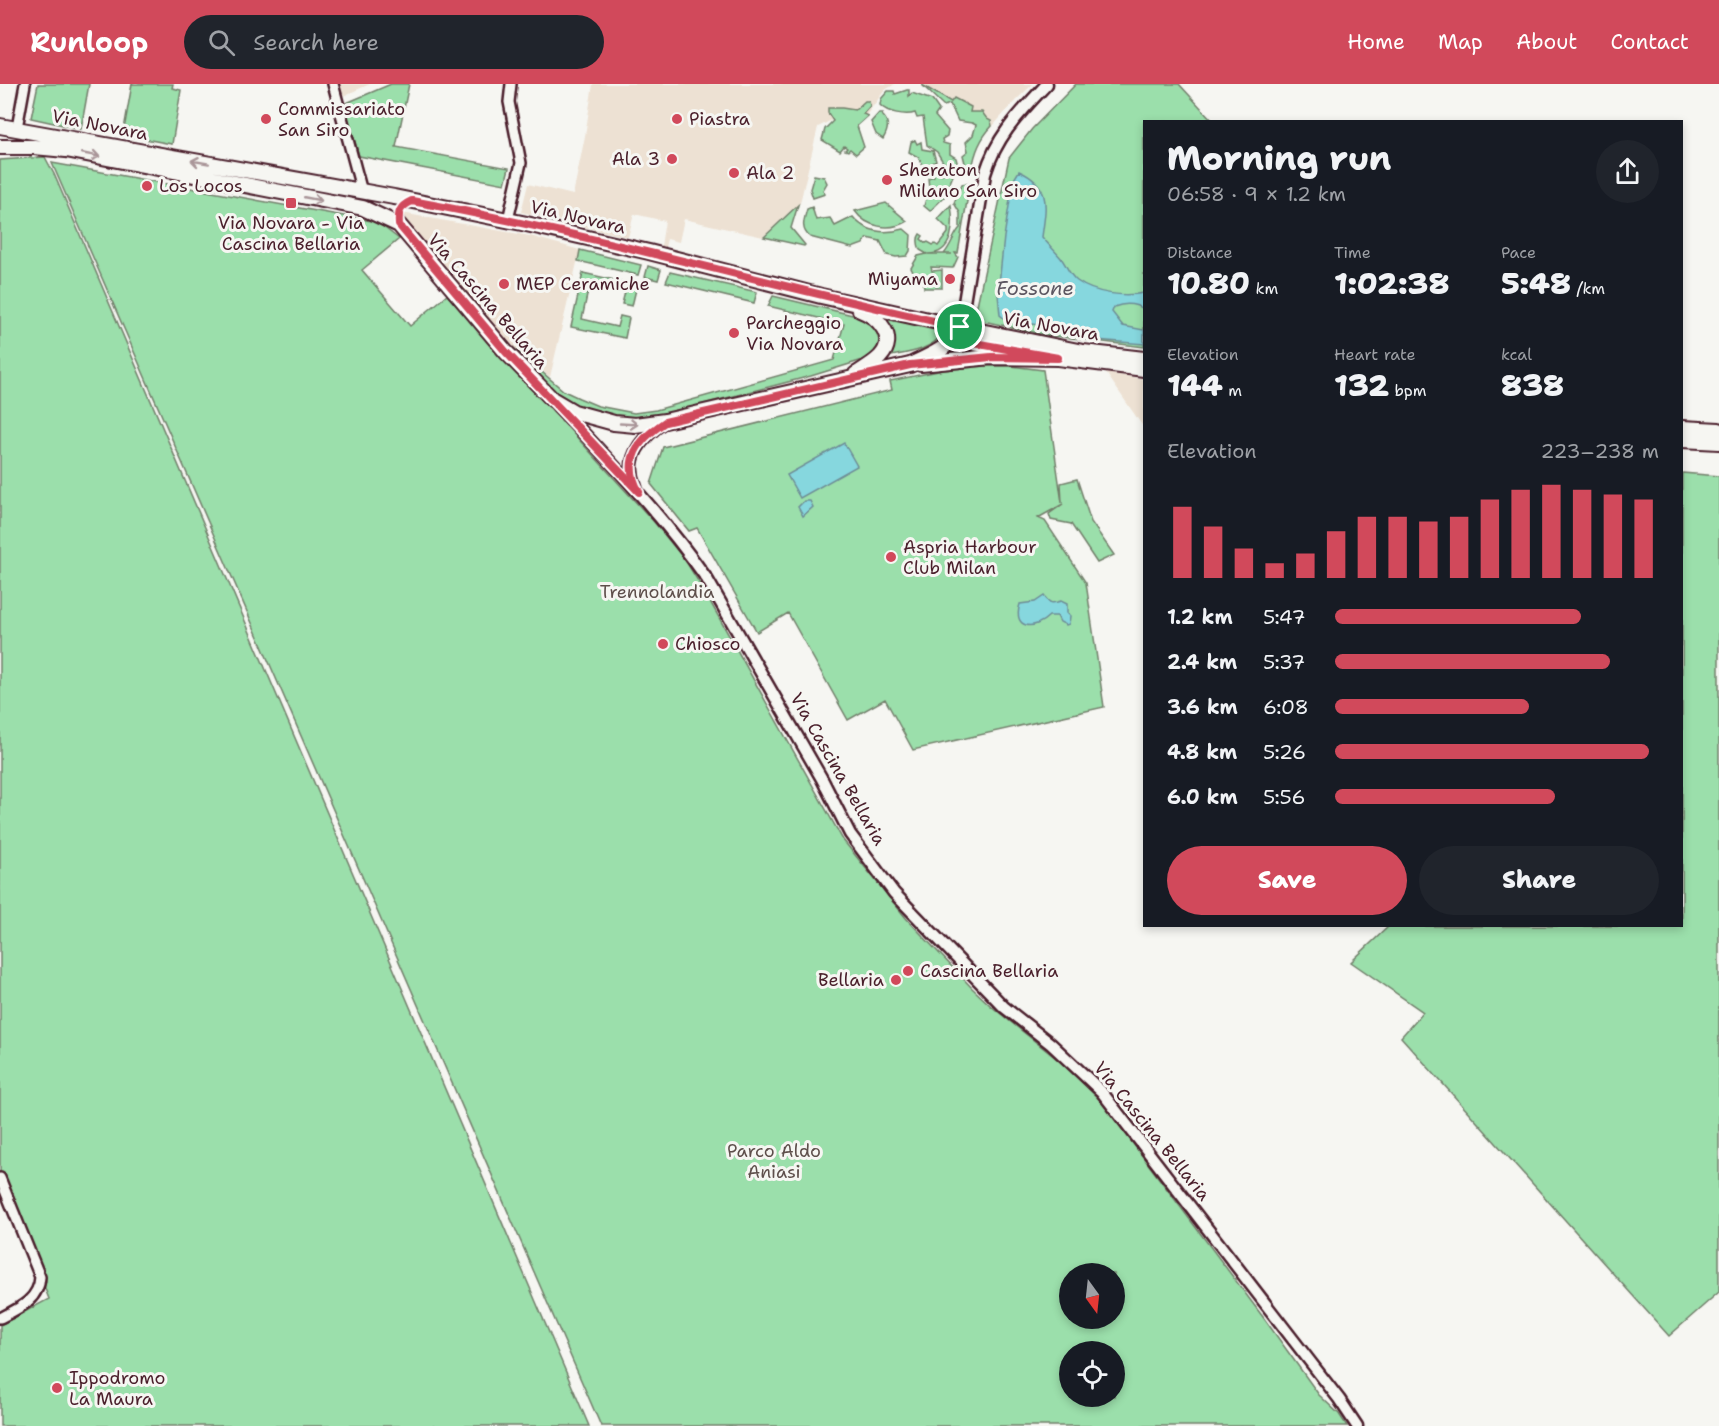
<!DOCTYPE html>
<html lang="en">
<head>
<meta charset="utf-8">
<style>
  :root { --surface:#171b24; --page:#20242c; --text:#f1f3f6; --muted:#9ea1a6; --accent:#d1495b }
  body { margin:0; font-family:"Shantell Sans",sans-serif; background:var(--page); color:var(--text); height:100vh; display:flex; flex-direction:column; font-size:22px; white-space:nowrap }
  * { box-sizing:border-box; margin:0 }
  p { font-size:20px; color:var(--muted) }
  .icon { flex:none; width:33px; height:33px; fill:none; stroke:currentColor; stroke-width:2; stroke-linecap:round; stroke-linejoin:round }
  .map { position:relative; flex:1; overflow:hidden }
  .side { position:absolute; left:1143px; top:36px; width:540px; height:807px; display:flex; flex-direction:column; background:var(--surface); border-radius:0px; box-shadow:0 3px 9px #0003 }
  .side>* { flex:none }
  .needle { width:39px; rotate:165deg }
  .fabs { position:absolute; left:1059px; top:1179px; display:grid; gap:12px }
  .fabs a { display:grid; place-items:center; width:66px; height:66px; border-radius:50%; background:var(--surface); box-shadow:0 3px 9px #0003; font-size:30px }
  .pin { position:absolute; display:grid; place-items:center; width:51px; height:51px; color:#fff; margin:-26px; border:3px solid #fff; border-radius:50%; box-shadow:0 2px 6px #0007 }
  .round { display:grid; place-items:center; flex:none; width:63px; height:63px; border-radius:32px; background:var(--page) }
  .summary { display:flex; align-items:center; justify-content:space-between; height:102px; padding:0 24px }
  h1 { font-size:33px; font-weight:800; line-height:45px }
  .metrics { display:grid; grid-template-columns:repeat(3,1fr); gap:9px; height:102px; padding:6px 24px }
  .metrics div { display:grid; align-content:center }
  .metrics b { font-size:30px; font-weight:800 }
  .metrics small { font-size:16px; font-weight:400 }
  .metrics p { font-size:16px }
  .chart { height:168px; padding:12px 24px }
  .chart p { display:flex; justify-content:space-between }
  .chart svg { width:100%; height:108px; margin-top:6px; stroke:var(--accent); stroke-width:6 }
  .button { display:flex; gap:12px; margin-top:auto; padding:12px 24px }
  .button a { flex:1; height:69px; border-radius:36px; background:var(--accent); color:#fff; font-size:24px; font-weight:800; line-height:69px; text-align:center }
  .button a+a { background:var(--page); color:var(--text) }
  ul { padding:0 24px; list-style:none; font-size:20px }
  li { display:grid; grid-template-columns:96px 72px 1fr; align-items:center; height:45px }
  li i { height:15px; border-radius:8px; background:var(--accent) }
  header { display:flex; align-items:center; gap:36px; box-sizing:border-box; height:84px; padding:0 30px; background:var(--accent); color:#fff }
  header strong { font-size:28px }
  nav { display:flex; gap:33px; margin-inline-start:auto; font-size:21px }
  .search { width:420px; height:54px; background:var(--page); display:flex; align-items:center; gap:15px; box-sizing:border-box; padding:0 21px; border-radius:33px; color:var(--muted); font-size:22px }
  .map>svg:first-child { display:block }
</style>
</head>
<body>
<header>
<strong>Runloop</strong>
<div class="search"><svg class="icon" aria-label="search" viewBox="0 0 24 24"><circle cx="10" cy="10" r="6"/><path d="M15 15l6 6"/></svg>Search here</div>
<nav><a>Home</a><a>Map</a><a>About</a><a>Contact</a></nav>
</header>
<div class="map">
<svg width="1719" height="1342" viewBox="0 0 1719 1342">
  <rect width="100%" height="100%" fill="#f6f6f2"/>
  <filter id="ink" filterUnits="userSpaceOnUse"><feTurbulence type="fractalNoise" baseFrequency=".0167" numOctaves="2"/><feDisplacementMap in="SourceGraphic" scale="12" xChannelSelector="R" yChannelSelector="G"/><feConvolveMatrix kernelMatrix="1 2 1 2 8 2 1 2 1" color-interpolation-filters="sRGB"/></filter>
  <g filter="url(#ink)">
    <path fill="#ede1d3" d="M 339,0 L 370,0 L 343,12 Z
      M 593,0 L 895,0 L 885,6 L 868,29 L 862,33 L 836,34 L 818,43 L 800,119 L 763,153 L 684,135 L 679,158 L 667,155 L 665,163 L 661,162 L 665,137 L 634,130 L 628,153 L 521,128 L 528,100 L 573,111 L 585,52 Z
      M 921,0 L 1033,0 L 1016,16 L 985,51 L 961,23 Z
      M 402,129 L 530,152 L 580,166 L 550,293 L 513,263 L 428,167 L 401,134 Z
      M 1106,289 L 1144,295 L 1144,344 Z"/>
    <path fill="#9bdfab" stroke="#727f6b" stroke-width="1.5" fill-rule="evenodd" d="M 38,0 L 89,0 L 81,45 L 31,34 Z
      M 132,0 L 173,0 L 172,4 L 181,6 L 172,60 L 123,51 Z
      M 391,0 L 409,0 L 396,63 L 509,84 L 505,100 L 359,72 L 344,20 Z
      M 1076,0 L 1179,0 L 1213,37 L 1144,38 L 1144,263 L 1046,251 L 974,235 L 1009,74 L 1032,45 Z
      M 922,1 L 951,18 L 954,14 L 971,23 L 970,28 L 982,28 L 987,35 L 991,37 L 992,42 C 980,55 975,68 972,85 L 966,83 L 963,71 L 968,67 L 966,58 L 973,51 L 976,41 L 972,39 L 958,37 L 950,20 L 944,22 Z
      M 907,6 L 909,6 L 909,12 L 912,9 L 932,16 L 939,26 L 935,32 L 948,47 L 947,52 L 942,55 L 943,59 L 950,61 L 950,70 L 956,74 L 959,86 L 957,87 L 943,78 L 937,68 L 927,61 L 923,33 L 917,34 L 915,29 C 906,32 887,29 880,21 L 881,15 L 888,7 L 894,7 L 895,10 Z
      M 865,17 L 869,17 L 870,22 L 863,30 L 868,32 L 857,42 L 864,63 L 856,70 L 850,65 L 848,67 L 845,66 L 847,64 L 844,62 L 840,67 L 822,56 L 825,45 L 833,37 L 828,29 L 828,24 L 842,24 L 855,26 Z
      M 879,29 L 883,29 L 882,31 C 890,38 888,47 883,55 L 876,50 L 871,38 Z
      M 915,56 L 917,60 L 921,58 L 922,65 L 933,67 L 936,77 L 925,84 L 918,73 L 909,68 L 911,58 Z
      M 45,73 L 54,90 L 589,1342 L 0,1342 L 0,1241 L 49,1215 L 0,1090 L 0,76 Z
      M 52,79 L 377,138 L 399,155 L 362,186 L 410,242 L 447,211 L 654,438 L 685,476 L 703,505 L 843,756 L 906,834 L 972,904 L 991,922 L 1062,979 L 1101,1017 L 1263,1233 L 1319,1311 L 1339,1330 L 1347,1342 L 601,1342 ZM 1070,1190 L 1114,1190 L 1114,1234 L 1070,1234 ZM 1070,1268 L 1114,1268 L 1114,1312 L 1070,1312 Z
      M 939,81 L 942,90 L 950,85 L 954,89 L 944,113 L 930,127 L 924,122 L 929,104 L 928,94 L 934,92 L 931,83 Z
      M 814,91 L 824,93 L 827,99 L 823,106 L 825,110 L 813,114 L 810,105 Z
      M 967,99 L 970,100 L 958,169 L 955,169 L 958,173 L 953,184 L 931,183 L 932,187 L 942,186 L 942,204 L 924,204 L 923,195 L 915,192 L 911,184 L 918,172 L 927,170 L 920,166 C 918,161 916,155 920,150 L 923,152 L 921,155 L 926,159 L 928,158 L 933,161 L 935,160 L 938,162 L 948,149 L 948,145 L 938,135 L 951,121 C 954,140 954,170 928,170 L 952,170 L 944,170 C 951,162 955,148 960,144 L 960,129 L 954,119 L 962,100 Z
      M 886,119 L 907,137 C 890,148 866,143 855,127 Z
      M 798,121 L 791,144 L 805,161 L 804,162 L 764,153 Z
      M 812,123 L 816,136 L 830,134 L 835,142 L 853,133 C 866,149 885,150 904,145 L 911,151 L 910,167 L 907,172 L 896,173 L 887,171 L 880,157 L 867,154 L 863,160 L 852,164 L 810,153 C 800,145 804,136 807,125 Z
      M 580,166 L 641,181 L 638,191 L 578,177 Z
      M 648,182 L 661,186 L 658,196 L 645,193 Z
      M 670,188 L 757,208 L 754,219 L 666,198 Z
      M 583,189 L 637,201 L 632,222 L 622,220 L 626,204 L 590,197 L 582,235 L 617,243 L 620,232 L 629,234 L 625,254 L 571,243 Z
      M 773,212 L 865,234 L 880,245 L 881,260 L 873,272 L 866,275 L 811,292 L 653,333 C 621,334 579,332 555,308 C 540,294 527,278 513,263 L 564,307 L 579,314 L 598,322 L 634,329 L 656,326 L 834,276 L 844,240 L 768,222 Z
      M 880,230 L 937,244 L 941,251 C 929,269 900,269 881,274 L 885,268 Z
      M 986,282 L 1011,282 L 1043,286 L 1062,419 L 1061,399 L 1077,395 L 1091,438 L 1114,471 L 1097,479 L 1071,440 L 1051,436 L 1049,430 L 1063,420 L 1038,434 L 1045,437 L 1086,499 L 1104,623 L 913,666 L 885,615 L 848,636 L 788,529 L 757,548 L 697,444 L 689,447 L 651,400 L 663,363 L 892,306 L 890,297 L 943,286 Z
      M 1682,389 L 1719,392 L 1719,1208 L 1669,1252 L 1401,953 L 1423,928 L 1351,878 L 1389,842 L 1682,842 Z"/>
    <path fill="#86d7de" stroke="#6e8d96" stroke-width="1.5" d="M 1019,87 C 1052,102 1046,122 1042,153 C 1048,160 1055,167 1061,174 C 1067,182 1069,191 1077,197 C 1095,210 1124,213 1144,209 L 1144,225 C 1134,219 1124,219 1114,223 L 1112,228 L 1123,242 L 1144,246 L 1144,260 L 1096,256 L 1046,242 L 1006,236 L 1000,231 L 998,210 L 1004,153 L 1013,97 Z
      M 844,359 L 857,382 L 800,414 L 787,391 Z
      M 804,417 L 810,417 L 813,423 L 803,432 L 798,423 Z
      M 1044,512 C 1050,520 1052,520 1061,517 L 1067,520 L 1067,529 L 1070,532 L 1069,540 L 1066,541 L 1060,538 L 1057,532 L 1049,532 C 1034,547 1012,545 1020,520 L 1035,518 Z"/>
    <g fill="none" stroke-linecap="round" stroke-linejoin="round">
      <defs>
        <path id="minor" d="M 333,0 L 362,108
          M 17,44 L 25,0
          M 508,136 L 521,79 L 509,18 L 511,0
          M 0,1094 L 40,1193 C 39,1216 18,1225 0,1234"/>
        <path id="tertiary" d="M 960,243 L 985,90 C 997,51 1020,29 1047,0
          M 558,322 C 610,377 663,432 707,495 L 822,695 L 850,750 L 894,809 L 1004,923 L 1051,960 L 1101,1007 L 1339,1315 L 1357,1342
          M 636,403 C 623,374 642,353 665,337"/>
        <path id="primary" d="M 0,42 L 394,113 L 522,139 L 649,168 L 821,212 L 960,243 L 1083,268 L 1144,275
          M 0,63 L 34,63 L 66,66 L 363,124 L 399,141 L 506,268 L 552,315 L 574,328 L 614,339 L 635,341 L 665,337 L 910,281 C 934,269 947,267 960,243
          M 960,243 L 974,259 L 1016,266
          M 921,280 L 991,273 L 1058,274 L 1144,285
          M 856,290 C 864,285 873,280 880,273 C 898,254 879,233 860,226
          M 1682,344 L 1719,346
          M 1682,356 L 1719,358"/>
      </defs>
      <use href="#minor" stroke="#4a1f2b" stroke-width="14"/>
      <use href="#tertiary" stroke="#4a1f2b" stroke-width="15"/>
      <use href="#primary" stroke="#4a1f2b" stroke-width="18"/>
      <use href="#minor" stroke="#f6f6f2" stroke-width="9"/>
      <use href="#tertiary" stroke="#f6f6f2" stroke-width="10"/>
      <use href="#primary" stroke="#f6f6f2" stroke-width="14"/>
    </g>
    <defs><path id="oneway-shaft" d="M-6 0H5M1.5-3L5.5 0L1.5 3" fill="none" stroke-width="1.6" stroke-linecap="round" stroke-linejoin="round" transform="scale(1.5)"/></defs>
    <g stroke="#a99598">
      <use href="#oneway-shaft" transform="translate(91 71) rotate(11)"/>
      <use href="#oneway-shaft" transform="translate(200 78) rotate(-170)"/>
      <use href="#oneway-shaft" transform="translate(313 115) rotate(11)"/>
      <use href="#oneway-shaft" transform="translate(629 340) rotate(3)"/>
    </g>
  </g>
  <g fill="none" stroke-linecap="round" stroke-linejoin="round" filter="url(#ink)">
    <defs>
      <path id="route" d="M 412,117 C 591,150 766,200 943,239 L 960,243 L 974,259 L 1058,274 L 991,273 L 910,281 L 665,338 C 638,356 621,376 639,408 L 506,268 L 399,141 C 398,128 399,123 412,117 Z"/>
    </defs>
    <use href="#route" stroke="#fff" stroke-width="12"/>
    <use href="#route" stroke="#d1495b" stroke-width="8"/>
  </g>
  <g fill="#d1495b" stroke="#f6f6f2" stroke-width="2">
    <circle cx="266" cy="35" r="6"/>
    <circle cx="677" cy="35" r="6"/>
    <circle cx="672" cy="75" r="6"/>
    <circle cx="734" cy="89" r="6"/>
    <circle cx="887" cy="96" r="6"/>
    <circle cx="147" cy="102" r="6"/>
    <rect x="285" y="113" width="12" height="12" rx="3"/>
    <circle cx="950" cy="195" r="6"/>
    <circle cx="504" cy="200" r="6"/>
    <circle cx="734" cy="249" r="6"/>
    <circle cx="891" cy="473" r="6"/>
    <circle cx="663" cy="560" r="6"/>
    <circle cx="908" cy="887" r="6"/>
    <circle cx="896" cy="896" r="6"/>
    <circle cx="57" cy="1304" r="6"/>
  </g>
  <g text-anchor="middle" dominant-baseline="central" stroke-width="6" stroke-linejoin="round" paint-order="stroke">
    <g font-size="18" fill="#4a1f2b" stroke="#f6f6f2" text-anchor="start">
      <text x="278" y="25">Commissariato<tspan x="278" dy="21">San Siro</tspan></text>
      <text x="689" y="35">Piastra</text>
      <text x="660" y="75" text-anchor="end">Ala 3</text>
      <text x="899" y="86">Sheraton<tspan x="899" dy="21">Milano San Siro</tspan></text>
      <text x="746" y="89">Ala 2</text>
      <text x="159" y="102">Los Locos</text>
      <text x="291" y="139" text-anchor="middle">Via Novara - Via<tspan x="291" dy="21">Cascina Bellaria</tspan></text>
      <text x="938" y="195" text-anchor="end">Miyama</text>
      <text x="516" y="200">MEP Ceramiche</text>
      <text x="746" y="239">Parcheggio<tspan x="746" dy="21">Via Novara</tspan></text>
      <text x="903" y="463">Aspria Harbour<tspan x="903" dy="21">Club Milan</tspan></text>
      <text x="675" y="560">Chiosco</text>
      <text x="920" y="887">Cascina Bellaria</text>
      <text x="884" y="896" text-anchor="end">Bellaria</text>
      <text x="69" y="1294">Ippodromo<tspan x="69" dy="21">La Maura</tspan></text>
    </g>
    <g font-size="18" fill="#4a1f2b" stroke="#f6f6f2">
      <text transform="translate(100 41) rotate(11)">Via Novara</text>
      <text transform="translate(578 133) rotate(13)">Via Novara</text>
      <text transform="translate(488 217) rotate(49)">Via Cascina Bellaria</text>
      <text transform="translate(1051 242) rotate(10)">Via Novara</text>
      <text transform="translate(838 685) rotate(60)">Via Cascina Bellaria</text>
      <text transform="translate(1152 1047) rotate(51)">Via Cascina Bellaria</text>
    </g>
    <g font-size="18" fill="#5e4f4b" stroke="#f6f6f2">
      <text x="657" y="508">Trennolandia</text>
      <text x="774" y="1067">Parco Aldo<tspan x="774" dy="21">Aniasi</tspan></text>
    </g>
    <g font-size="20" font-style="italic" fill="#5c5661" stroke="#f6f6f2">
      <text x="1035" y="204">Fossone</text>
    </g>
  </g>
</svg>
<div class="fabs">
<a><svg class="needle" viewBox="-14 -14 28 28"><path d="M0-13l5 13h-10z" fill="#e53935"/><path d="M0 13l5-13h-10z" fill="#9ea1a6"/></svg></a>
<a><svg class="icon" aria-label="locate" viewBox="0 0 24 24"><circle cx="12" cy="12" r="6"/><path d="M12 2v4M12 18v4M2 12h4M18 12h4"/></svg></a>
</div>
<div class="pin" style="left:960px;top:243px;background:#1e9e55"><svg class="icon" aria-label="arrive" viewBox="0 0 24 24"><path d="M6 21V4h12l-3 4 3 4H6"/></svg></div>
<section class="side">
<div class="summary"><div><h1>Morning run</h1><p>06:58 · 9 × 1.2 km</p></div><a class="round"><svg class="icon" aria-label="share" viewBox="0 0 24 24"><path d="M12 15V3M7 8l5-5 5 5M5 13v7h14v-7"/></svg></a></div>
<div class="metrics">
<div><p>Distance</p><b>10.80<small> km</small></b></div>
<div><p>Time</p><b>1:02:38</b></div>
<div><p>Pace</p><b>5:48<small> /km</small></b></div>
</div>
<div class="metrics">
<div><p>Elevation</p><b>144<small> m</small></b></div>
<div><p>Heart rate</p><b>132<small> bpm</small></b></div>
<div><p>kcal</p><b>838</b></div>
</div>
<div class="chart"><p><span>Elevation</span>223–238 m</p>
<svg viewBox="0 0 160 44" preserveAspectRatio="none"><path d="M5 44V15M15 44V23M25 44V32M35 44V38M45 44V34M55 44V25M65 44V19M75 44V19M85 44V21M95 44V19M105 44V12M115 44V8M125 44V6M135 44V8M145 44V10M155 44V12"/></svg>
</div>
<ul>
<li><b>1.2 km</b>5:47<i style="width:76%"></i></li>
<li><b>2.4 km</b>5:37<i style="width:85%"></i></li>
<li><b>3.6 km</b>6:08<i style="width:60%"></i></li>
<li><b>4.8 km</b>5:26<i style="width:97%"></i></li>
<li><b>6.0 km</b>5:56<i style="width:68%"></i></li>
</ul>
<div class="button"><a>Save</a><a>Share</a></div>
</section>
</div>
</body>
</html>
